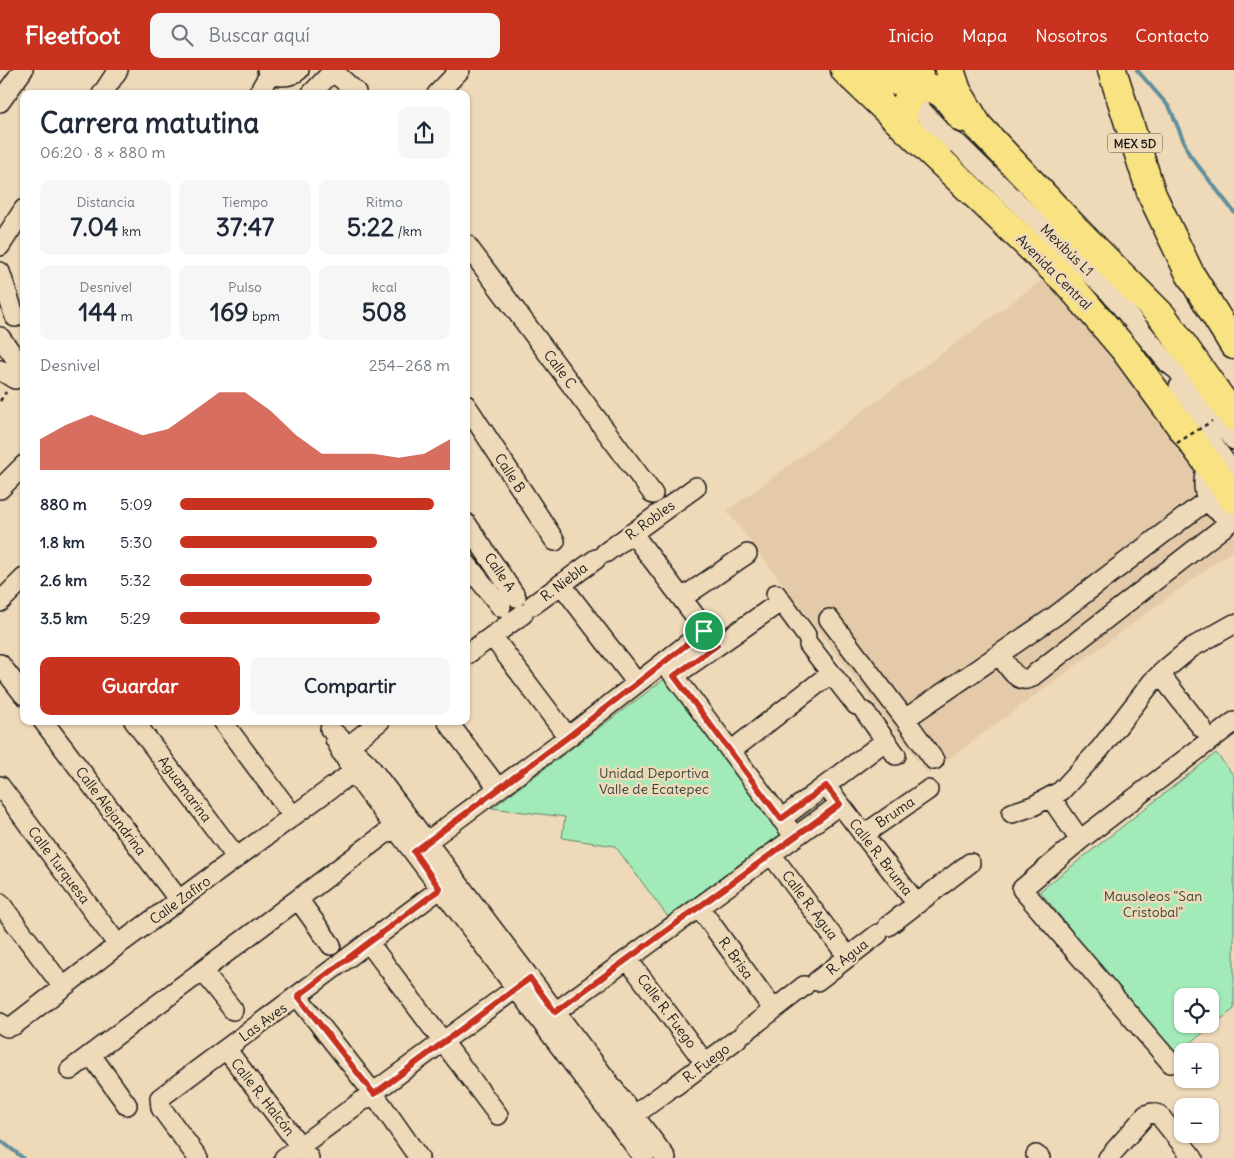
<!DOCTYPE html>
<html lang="es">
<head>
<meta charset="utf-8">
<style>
  :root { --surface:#fff; --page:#f6f6f7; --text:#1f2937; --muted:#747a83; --accent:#c8321e }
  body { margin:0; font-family:Delius,sans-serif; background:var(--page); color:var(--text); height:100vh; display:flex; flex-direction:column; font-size:19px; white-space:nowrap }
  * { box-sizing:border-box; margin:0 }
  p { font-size:16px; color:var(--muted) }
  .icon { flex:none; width:28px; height:28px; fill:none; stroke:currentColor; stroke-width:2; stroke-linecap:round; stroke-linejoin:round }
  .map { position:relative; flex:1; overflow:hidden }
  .details { position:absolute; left:20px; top:20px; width:450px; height:635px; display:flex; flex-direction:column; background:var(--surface); border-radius:10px; box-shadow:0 1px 4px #0004 }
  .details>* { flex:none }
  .buttons { position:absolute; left:1174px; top:918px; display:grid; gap:10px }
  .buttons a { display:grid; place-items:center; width:45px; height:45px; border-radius:10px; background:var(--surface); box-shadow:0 1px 4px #0004; font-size:25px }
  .pin { position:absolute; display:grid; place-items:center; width:42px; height:42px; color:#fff; margin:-21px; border:2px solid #fff; border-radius:50%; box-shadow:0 1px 5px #0007 }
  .round { display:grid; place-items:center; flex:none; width:52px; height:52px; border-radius:10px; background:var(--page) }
  .head { display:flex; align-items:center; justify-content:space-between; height:85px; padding:0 20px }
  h1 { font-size:28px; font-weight:800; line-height:38px }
  .figures { display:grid; grid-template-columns:repeat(3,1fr); gap:8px; height:85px; padding:5px 20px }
  .figures div { display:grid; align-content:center; border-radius:10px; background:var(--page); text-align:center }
  .figures b { font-size:25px; font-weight:800 }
  .figures small { font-size:14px; font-weight:400 }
  .figures p { font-size:14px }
  .chart { height:140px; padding:10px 20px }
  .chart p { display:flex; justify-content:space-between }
  .chart svg { width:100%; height:90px; margin-top:5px; fill:var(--accent); opacity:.7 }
  .cta { display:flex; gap:10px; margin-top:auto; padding:10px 20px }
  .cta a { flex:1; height:58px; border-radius:10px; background:var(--accent); color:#fff; font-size:20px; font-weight:800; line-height:58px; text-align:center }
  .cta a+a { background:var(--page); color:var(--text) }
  ul { padding:0 20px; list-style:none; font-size:16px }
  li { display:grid; grid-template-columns:80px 60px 1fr; align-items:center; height:38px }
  li i { height:12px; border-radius:6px; background:var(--accent) }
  header { display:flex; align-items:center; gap:30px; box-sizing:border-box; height:70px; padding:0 25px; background:var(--accent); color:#fff }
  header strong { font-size:24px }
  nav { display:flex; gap:28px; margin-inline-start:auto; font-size:18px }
  .search { width:350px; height:45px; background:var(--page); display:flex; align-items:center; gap:12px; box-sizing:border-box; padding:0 18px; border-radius:10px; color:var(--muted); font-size:19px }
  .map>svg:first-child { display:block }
</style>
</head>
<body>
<header>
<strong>Fleetfoot</strong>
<div class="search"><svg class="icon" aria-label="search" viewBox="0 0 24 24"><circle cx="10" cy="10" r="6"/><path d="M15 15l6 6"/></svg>Buscar aquí</div>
<nav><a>Inicio</a><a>Mapa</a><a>Nosotros</a><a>Contacto</a></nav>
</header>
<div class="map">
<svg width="1234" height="1088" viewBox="0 0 1234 1088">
  <rect width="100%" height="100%" fill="#eed9b8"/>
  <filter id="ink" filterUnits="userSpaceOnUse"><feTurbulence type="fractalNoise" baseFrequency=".02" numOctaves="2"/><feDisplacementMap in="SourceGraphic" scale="10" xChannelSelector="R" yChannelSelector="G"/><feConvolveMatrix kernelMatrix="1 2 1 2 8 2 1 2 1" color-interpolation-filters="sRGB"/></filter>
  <g filter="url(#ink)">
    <path fill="#e4caa9" d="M 1053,202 L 1234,439 L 1234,479 L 928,704 L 727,441 Z"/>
    <path fill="#a2ebb9" stroke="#5f846a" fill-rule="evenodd" d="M 670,605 L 786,765 L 671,851 L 615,776 L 562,768 L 565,747 L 492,738 Z
      M 1216,683 L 1234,706 L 1234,939 L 1172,987 L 1040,821 ZM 1182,926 L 1210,926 L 1210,954 L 1182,954 Z"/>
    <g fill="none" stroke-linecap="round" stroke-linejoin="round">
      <path stroke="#628f9c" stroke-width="4" d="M 1137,0 L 1170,38 L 1189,84 L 1234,142
        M 0,1070 L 23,1088"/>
      <defs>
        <path id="minor" d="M 267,0 C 275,8 290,8 299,0
          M 332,0 L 356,22
          M 903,20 L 949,70 L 958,74 L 1109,222 L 1168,293 L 1177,300 L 1234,370
          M 102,24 L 118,0
          M 258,24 L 270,3
          M 311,24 L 333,1
          M 437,24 L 460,0
          M 0,32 L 23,0
          M 466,174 L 653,424
          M 0,176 L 24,139
          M 0,202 L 15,247
          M 0,267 L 24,300
          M 0,300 L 15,309
          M 1179,317 L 1207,366 L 1234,404
          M 466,335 L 555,471
          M 1207,394 C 1199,423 1206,439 1234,449
          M 0,419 L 24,395
          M 466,453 L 516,527
          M 633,464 L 717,575
          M 605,483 L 696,417
          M 466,493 L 501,537
          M 561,514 L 637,613
          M 776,524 L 806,565
          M 682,528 L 747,484
          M 0,532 L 24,508
          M 533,535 L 596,489
          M 829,549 L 905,649 L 1055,546 L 1207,430
          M 492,566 L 568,667
          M 809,575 L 856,635
          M 466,585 L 523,544
          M 1000,585 C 1007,595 1017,614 1030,608 L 1234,449
          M 664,592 L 795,767
          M 0,594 L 24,625
          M 1160,604 L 1202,658
          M 674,606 L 780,532
          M 865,642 L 896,685
          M 905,649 L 934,690
          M 43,651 L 179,830
          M 134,651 L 237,788
          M 222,651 L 293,746
          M 447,651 L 498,718
          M 330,659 L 367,693 L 666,1088
          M 335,669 L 353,702 L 644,1088
          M 731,681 L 830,604
          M 341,682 L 380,651
          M 0,716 L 118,875
          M 826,716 L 917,834
          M 1051,728 L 1080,770
          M 1012,743 L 1033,736 L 1061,721 L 1100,679 L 1152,612 L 1168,597 L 1191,578 L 1234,554
          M 781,749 L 885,671
          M 863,765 L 928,720
          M 417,779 L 568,667 L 704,561
          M 771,784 L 848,887
          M 298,829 L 331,875
          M 0,833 L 63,917
          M 699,837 L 773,939
          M 888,856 L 970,793
          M 369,873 L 498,1045
          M 628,890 L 705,993
          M 202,901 L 233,940
          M 817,911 L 878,864
          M 298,927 L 374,1024 L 419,1088
          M 546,949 L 840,734
          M 0,953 L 7,957 L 14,955 L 118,875 L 353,702
          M 745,962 L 804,916
          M 226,979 L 309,1088
          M 91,985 L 127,1035
          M 1171,993 L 1022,819 L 1080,770 L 1234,652
          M 70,1000 L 394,757
          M 675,1016 L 737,969
          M 633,1046 L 667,1021
          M 1036,1085 L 1040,1088
          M 198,1088 L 161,1038 L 160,1028 L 440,819
          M 284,1088 L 527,910
          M 1108,1088 L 1146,1045 L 1152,1043 L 1159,1045 L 1193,1088"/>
        <path id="highway" d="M 845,0 L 1066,211 L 1125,280 L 1234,429
          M 950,0 L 957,21 L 978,56 L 1077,161 L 1162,246 L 1234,347
          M 1112,0 L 1152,125 L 1190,204 L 1234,275
          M 853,8 C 874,12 902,14 919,0
          M 904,56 C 899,36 915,8 938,21 C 948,26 955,39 962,48"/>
      </defs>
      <use href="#minor" stroke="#1c1c1c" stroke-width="22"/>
      <use href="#highway" stroke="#1c1c1c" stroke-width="31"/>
      <path stroke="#1c1c1c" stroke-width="2.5" stroke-dasharray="4 4" stroke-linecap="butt" d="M 0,331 L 6,322"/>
      <use href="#minor" stroke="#eed9b8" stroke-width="19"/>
      <use href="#highway" stroke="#f8e281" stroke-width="28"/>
      <path stroke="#1c1c1c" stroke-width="2.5" stroke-dasharray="4 4" stroke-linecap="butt" d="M 1177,373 L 1212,351"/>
    </g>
  </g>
  <g fill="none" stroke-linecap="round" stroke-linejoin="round" filter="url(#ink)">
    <defs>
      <path id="route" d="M 704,561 L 717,575 L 674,606 L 781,749 L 826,716 L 840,734 L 555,942 L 530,908 L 374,1024 L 298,926 L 440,819 L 414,782 L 568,667 Z"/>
    </defs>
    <use href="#route" stroke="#fff" stroke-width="10"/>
    <use href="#route" stroke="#c8321e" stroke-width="6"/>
  </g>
  <g text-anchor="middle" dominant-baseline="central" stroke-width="5" stroke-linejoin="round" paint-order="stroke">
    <rect fill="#eed9b8" stroke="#5b554b" stroke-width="1" x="1107.5" y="63.5" width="55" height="19" rx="4"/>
    <g font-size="12" font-weight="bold" fill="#1c1c1c">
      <text x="1135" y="73">MEX 5D</text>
    </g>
    <g font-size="14" fill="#1c1c1c" stroke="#eed9b8">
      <text transform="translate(1067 180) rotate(44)">Mexibús L1</text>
      <text transform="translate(1054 202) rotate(45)">Avenida Central</text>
      <text transform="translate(560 299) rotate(53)">Calle C</text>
      <text transform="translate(510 403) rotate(57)">Calle B</text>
      <text transform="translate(650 450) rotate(-36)">R. Robles</text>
      <text transform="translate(500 502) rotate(56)">Calle A</text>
      <text transform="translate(564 512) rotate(-37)">R. Niebla</text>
      <text transform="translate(185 719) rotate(53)">Aguamarina</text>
      <text transform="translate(111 741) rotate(53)">Calle Alejandrina</text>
      <text transform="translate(895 742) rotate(-34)">Bruma</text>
      <text transform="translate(881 787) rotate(52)">Calle R. Bruma</text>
      <text transform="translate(59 795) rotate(53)">Calle Turquesa</text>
      <text transform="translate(180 830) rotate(-36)">Calle Zafiro</text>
      <text transform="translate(810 835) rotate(53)">Calle R. Agua</text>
      <text transform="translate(847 887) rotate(-38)">R. Agua</text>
      <text transform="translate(736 888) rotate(54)">R. Brisa</text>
      <text transform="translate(667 941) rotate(53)">Calle R. Fuego</text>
      <text transform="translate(263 952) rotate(-36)">Las Aves</text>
      <text transform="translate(706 993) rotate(-37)">R. Fuego</text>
      <text transform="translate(263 1027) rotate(52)">Calle R. Halcón</text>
    </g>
    <g font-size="14" fill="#37453b" stroke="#eed9b8">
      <text x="654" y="703">Unidad Deportiva<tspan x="654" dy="16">Valle de Ecatepec</tspan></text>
      <text x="1153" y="826">Mausoleos "San<tspan x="1153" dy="16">Cristobal"</tspan></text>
    </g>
  </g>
</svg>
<div class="buttons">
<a><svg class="icon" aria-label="locate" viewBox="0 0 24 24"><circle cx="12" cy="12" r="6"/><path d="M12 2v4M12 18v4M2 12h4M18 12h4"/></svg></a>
<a>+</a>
<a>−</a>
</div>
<div class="pin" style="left:704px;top:561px;background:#1e9e55"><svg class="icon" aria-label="arrive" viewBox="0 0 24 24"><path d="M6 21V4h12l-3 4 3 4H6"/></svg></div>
<section class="details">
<div class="head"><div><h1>Carrera matutina</h1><p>06:20 · 8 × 880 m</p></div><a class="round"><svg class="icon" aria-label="share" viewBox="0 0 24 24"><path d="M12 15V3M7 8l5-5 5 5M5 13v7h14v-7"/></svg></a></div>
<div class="figures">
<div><p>Distancia</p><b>7.04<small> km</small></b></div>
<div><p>Tiempo</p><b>37:47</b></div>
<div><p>Ritmo</p><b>5:22<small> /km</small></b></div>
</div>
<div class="figures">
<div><p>Desnivel</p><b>144<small> m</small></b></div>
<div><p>Pulso</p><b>169<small> bpm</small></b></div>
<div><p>kcal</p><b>508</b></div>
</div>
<div class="chart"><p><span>Desnivel</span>254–268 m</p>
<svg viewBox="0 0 160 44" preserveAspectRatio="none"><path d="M0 44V29L10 22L20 17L30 22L40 27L50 24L60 15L70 6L80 6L90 15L100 27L110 36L120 36L130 36L140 38L150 36L160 29V44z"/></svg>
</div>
<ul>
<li><b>880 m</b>5:09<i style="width:94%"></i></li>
<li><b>1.8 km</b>5:30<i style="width:73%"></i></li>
<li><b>2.6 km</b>5:32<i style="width:71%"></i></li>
<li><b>3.5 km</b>5:29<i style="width:74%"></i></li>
</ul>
<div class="cta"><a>Guardar</a><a>Compartir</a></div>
</section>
</div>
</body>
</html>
